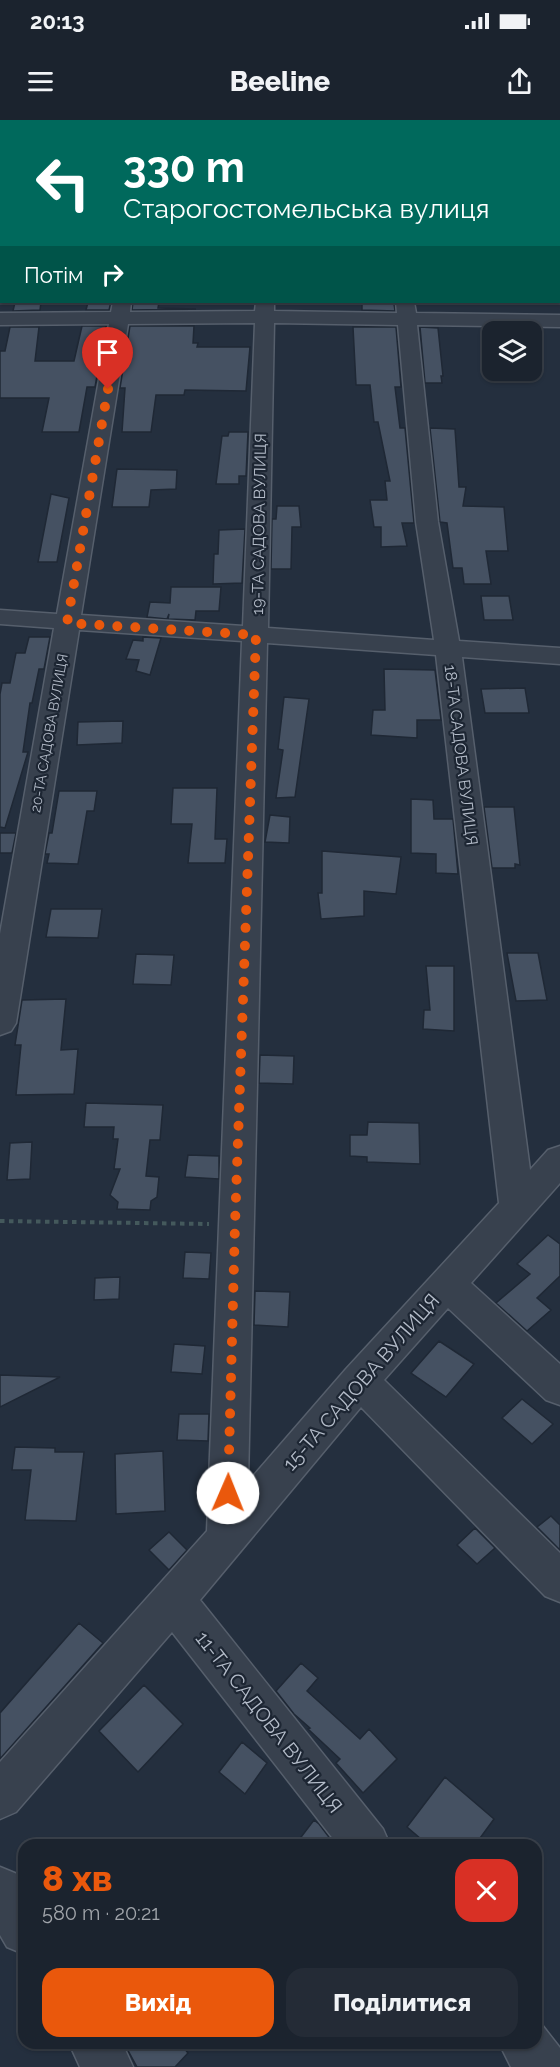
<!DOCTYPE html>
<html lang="uk">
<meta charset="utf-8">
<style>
:root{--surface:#1b232e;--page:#242b36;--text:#f1f3f6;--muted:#a0a4aa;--line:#39404a;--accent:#ea580c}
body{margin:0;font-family:Raleway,sans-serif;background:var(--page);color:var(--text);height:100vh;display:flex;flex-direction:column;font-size:22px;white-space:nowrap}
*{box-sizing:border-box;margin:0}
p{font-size:20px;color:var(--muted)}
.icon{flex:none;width:33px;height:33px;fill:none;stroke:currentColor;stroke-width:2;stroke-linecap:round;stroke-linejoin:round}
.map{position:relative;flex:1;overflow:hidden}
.details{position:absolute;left:18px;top:1719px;width:524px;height:210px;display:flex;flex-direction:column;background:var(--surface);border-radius:18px;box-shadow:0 2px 4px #0004,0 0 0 2px var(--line)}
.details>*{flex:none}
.guide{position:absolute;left:0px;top:0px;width:561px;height:183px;box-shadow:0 2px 4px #0004,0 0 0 2px var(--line);background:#00695c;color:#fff;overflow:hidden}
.buttons{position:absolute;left:482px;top:201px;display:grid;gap:12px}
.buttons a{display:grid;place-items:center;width:60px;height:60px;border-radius:12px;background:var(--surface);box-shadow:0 2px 4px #0004,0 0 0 2px var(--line);font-size:30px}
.pin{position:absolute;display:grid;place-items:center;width:51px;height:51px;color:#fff;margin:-62px -26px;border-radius:50% 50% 50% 0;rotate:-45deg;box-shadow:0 0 6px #0007}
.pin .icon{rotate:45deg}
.me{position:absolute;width:66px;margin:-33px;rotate:1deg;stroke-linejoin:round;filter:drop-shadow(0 0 4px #0008)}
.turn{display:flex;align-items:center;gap:21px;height:126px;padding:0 24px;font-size:27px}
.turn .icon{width:78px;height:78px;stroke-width:2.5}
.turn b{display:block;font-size:42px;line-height:51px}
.then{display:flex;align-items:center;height:57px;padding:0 24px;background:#0003;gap:12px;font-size:22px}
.round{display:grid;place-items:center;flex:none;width:63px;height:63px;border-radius:18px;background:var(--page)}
.summary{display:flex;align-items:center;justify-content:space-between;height:102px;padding:0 24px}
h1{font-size:36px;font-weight:800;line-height:45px;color:var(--accent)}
.primary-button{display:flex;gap:12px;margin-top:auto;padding:12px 24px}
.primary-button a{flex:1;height:69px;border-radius:18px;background:var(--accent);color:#fff;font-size:24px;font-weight:800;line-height:69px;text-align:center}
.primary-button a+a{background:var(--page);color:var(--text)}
.status{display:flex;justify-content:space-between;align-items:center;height:42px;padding:0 30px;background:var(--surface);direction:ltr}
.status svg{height:16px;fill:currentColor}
header{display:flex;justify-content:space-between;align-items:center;height:78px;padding:0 24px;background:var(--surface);font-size:27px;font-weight:800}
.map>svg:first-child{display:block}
.building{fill:#455162;stroke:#1f2835;stroke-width:1.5}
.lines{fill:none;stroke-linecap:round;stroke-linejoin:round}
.minor-casing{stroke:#565f6c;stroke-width:3}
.path{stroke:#44595c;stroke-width:4;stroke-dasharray:4.5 4.5;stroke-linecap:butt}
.minor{fill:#38414e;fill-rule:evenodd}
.route{stroke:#ea580c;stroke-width:10;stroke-dasharray:0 18}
.labels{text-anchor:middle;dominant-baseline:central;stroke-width:4.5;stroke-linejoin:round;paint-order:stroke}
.far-street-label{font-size:14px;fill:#b4bcc9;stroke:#1d2633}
.street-label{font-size:16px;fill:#b4bcc9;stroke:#1d2633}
.near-street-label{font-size:20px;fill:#b4bcc9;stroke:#1d2633}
</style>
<div class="status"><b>20:13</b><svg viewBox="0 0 49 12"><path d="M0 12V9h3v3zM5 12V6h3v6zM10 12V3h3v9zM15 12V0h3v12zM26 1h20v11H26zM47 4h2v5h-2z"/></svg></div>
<header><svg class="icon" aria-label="menu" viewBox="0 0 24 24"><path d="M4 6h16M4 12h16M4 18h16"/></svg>Beeline<svg class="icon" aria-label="share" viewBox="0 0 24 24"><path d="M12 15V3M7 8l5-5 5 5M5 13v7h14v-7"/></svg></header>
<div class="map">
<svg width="560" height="1947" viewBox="0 0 560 1947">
<rect width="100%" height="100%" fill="#242f3e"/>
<!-- building -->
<path class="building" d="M15 182H41L40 190 13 191Z
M88 182H111L109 190H86Z
M133 182H159L158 188 196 189 132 190Z
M362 182H389V184H394L395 191 362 190Z
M82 206H106L95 267H87L79 312H42L49 278H0V231H5L10 207H39L35 241H74Z
M130 206H194L193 223H198L197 227H250L246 271 185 270 184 275H156L151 312H122L125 268H120Z
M353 207H396L401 267H395L400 308H405L414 403H402L407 426 381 427V407H374L370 380H387L385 361H390L378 302H374L370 265H356Z
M420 207 438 208 443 256H441L442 263H425Z
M430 308 455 309 459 367H466L463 386 504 387 508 431H486L491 464H464L462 448H453L447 403 440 402Z
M229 312H248L246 356H239V364H216L222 316H228Z
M117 349 177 350 176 369 151 370 149 387H112Z
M51 374 69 378 57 442H38Z
M277 386H299L301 407H292L291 449H271L272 399H276Z
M245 409 242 463 213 464 214 434H218L219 410Z
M171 467H221L219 491H196L195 500 168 499 169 494 167 499 147 497 150 482 170 483Z
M481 476H509L513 500H484Z
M29 517H50L44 549H39L32 583H30L23 632H28L5 708 0 707V574L2 563H10L16 533H25Z
M143 517 161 518 150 555 136 551 139 540 126 539 133 520 143 521Z
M384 549 435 550 441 600H417V618L371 615 373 590H385Z
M525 568 529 593H485L481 569Z
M284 577 309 579 295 677 276 678 283 630 278 629Z
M123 601 122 623 77 625 78 602Z
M173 668H217L215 719H227L225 743H188L192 704H171Z
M59 671H97L94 691H87L78 744 47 743 49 734H45L49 713H52Z
M411 679 433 680 434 699H453L458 754 436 753V734L411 733Z
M484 687H514L520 745 515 744V748H492Z
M270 695 290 697 289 723 265 722Z
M0 713H16L12 733H0Z
M322 731 401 737 396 774 364 771V796L321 799 318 773H322Z
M51 789H102L98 818 46 817Z
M507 833H538L547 880 516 881Z
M136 834 174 835 171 865 133 864Z
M426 846H454V911L423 909 424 890H430Z
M66 879 61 930 78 929 74 974 16 975 21 925H15L22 880Z
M260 935 294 936 293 964 259 963Z
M86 983 163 985 160 1020H150L146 1056 159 1057 157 1077 151 1081 150 1090 117 1089 118 1082 110 1075 120 1049H114L118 1019H113L114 1007H84Z
M368 1002 419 1003 420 1044 367 1042V1037L350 1036V1015H367Z
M32 1022 30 1059 7 1060 10 1023Z
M188 1035 219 1036V1059L185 1057Z
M548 1115 560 1124V1156L537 1178 551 1190 527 1211 496 1183 530 1154 517 1144Z
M185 1132 211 1133 209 1159 183 1158Z
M120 1157 119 1179 94 1180 95 1158Z
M255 1171 290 1172 288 1207 254 1205Z
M439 1221 474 1244 446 1277 411 1253Z
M174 1224 205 1226 202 1254 171 1252Z
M0 1255 60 1257 0 1287Z
M522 1279 553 1304 532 1324 502 1298Z
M179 1294H209L208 1321 177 1320Z
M15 1327 55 1328V1332H84L76 1401 25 1400 31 1350H12Z
M163 1331 165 1391 116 1394 115 1334Z
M551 1396 560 1405V1430L537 1407Z
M475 1408 495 1428 477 1444 457 1425Z
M169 1412 187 1430 169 1450 149 1430Z
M79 1503 103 1523 0 1639V1593Z
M301 1543 318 1558 307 1571 360 1619 369 1609 397 1639 363 1673 336 1643 340 1639 308 1609 310 1608 294 1594 276 1571Z
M144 1565 183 1604 138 1652 99 1611Z
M242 1622 267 1643 245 1674 219 1652Z
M445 1657 494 1699 475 1725H428L407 1707Z
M314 1700 319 1704 335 1725H295Z
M124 1923H180L188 1933 175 1947H137Z"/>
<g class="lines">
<!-- minor casing -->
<g class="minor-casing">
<path id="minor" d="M13 0H29L30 2H14Z
M165 0H181L182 2H166Z
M303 0H320L321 2H304Z
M441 0H458L459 2H442Z
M0 98H2L0 113Z
M113 182H131L130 192 255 191 256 182H274V191L397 193 396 182H414L416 193 560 195V207L417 205 438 402 459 521 560 528V544L462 537 530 1050 548 1030 560 1026V1063L471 1163 560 1244V1285L546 1280 448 1188 384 1260 560 1433V1482L545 1476 361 1287 200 1480 383 1709 390 1725H338L172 1512 16 1692 0 1699V1642L207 1411 242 521 79 510 16 903 11 911 0 915V814L54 508 0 504V490L57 494 109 204 0 205V193L111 192ZM255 203 243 506 81 495 128 204ZM274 203 398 205 416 402 434 520 268 508ZM267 523 436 535 499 1083 346 1249 248 1362Z
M0 1747 17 1754 24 1766V1834L7 1827 0 1815Z
M536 1903 542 1905 560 1928V1947H511L499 1923H536Z
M69 1923H122L133 1947H80Z"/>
</g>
<!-- path -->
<path class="path" d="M0 1101 209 1104"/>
<!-- minor -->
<use href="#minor" class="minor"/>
</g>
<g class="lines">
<!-- route -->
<path class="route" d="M108 269 67 503 256 515 235 1104 228 1373"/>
</g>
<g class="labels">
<!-- far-street labels -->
<g class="far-street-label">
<text transform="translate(49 613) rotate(-80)">20-ТА САДОВА ВУЛИЦЯ</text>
</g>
<!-- street labels -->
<g class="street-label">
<text transform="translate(259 404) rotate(-89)">19-ТА САДОВА ВУЛИЦЯ</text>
<text transform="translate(461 635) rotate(83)">18-ТА САДОВА ВУЛИЦЯ</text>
</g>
<!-- near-street labels -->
<g class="near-street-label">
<text transform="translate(361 1262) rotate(-49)">15-ТА САДОВА ВУЛИЦЯ</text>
<text transform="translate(269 1602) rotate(52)">11-ТА САДОВА ВУЛИЦЯ</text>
</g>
</g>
</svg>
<div class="buttons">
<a><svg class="icon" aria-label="layers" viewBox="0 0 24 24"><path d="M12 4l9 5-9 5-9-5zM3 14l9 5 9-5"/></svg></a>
</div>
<div class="pin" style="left:108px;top:269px;background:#d93025"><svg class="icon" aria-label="arrive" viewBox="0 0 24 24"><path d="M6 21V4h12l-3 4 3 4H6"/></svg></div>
<svg class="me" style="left:228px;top:1373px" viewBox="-20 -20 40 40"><circle r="19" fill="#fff"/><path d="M0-13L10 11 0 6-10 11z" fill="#ea580c"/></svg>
<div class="guide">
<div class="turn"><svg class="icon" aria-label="left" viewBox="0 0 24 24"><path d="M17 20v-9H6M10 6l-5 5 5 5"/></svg><div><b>330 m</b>Старогостомельська вулиця</div></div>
<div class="then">Потім<svg class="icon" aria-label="right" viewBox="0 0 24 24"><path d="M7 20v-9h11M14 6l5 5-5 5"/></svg></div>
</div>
<section class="details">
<div class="summary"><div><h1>8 хв</h1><p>580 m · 20:21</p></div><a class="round" style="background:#d93025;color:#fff"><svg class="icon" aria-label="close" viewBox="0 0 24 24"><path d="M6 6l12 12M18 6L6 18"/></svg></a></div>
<div class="primary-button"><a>Вихід</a><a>Поділитися</a></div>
</section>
</div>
